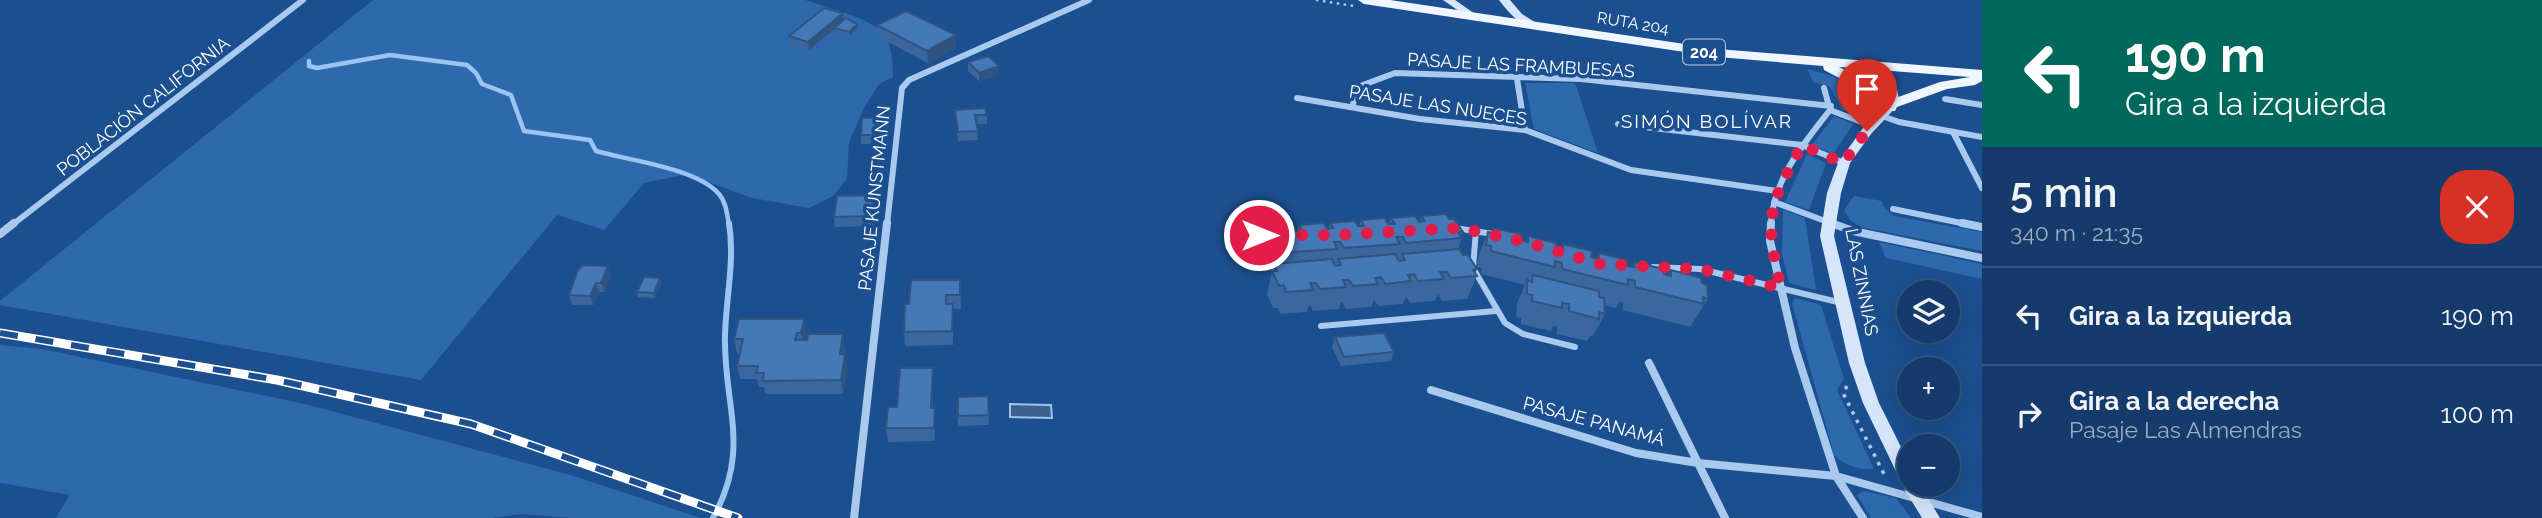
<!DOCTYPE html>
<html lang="es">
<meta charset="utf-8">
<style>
:root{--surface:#143b6b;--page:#1d4271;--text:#f1f3f6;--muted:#9dadc1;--line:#33557e}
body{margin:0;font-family:Raleway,sans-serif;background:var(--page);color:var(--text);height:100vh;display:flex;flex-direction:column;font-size:26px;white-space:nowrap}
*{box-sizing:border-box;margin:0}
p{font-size:23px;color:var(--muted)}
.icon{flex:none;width:38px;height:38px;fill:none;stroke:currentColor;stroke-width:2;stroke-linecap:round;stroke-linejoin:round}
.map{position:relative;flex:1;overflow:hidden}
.sheet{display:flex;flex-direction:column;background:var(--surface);width:560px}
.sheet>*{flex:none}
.top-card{background:#00695c;color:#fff;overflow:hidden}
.tools{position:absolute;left:1897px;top:280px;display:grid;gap:14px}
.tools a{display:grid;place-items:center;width:63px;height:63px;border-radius:50%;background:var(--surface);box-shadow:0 7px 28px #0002,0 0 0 2px var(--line);font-size:35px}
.pin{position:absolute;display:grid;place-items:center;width:60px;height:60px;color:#fff;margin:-72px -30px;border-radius:50% 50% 50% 0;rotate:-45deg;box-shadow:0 0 7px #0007}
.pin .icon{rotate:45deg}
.me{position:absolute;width:77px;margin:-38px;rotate:90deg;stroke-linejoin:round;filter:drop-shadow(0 0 5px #0008)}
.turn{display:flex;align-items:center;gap:24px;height:147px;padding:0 28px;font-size:32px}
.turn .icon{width:91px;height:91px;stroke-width:2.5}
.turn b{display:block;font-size:49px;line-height:60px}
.round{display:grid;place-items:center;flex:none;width:74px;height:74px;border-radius:28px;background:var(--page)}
.overview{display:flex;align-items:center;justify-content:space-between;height:119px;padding:0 28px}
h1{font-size:42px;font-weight:600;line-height:52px}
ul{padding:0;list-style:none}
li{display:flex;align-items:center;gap:21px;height:98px;padding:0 28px;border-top:2px solid var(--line)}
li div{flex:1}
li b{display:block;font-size:26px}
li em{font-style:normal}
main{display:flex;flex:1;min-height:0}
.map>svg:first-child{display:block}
.green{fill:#2e69ad}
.water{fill:#3c6290;stroke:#9cc4f0;stroke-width:2}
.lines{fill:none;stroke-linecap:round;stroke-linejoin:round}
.stream-far1{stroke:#9cc4f0;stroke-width:4.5}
.stream{stroke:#9cc4f0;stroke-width:6}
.path-far1{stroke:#a9c9ee;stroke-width:2.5;stroke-dasharray:2.5 4.5;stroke-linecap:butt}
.path{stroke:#a9c9ee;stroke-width:3.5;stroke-dasharray:3.5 6;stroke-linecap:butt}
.lane{stroke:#a9c9ee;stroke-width:6}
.street-far1{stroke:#a9c9ee;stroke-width:6}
.street{stroke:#a9c9ee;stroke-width:8}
.secondary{fill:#d6e6fa;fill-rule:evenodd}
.primary{fill:#f0f6ff;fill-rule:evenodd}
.rail-casing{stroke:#fff;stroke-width:9}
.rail{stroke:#1b4f8f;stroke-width:6;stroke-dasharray:18;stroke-linecap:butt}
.wall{fill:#3a679d}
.shaded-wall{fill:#305480}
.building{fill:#4478b7;stroke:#305480;stroke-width:2}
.route{stroke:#e11d48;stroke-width:12;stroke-dasharray:0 21.6}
.labels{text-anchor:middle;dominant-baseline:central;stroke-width:7;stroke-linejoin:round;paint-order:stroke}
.far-street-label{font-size:16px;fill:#fff;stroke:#1b4f8f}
.shield{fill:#1b4f8f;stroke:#bbcadd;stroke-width:2}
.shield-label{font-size:16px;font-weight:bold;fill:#fff}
.street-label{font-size:18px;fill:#fff;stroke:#1b4f8f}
.neighbourhood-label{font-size:19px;letter-spacing:2px;fill:#fff;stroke:#1b4f8f}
</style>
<main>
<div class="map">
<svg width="1982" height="518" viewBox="0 0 1982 518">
<rect width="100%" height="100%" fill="#1b4f8f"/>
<!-- green -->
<path class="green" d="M373 0H805C825 7 868 17 883 33 893 45 892 62 893 77L879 84 866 104 849 142 847 179 833 196 809 208 752 198 687 174 644 183 604 230 557 215 421 380 0 305V301Z
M1807 69C1827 74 1865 83 1868 109L1862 116 1842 110 1830 87 1813 82Z
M1525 83H1575L1598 153 1534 129Z
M1834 116 1853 124 1833 154 1812 145Z
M1807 154 1826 163 1809 210 1785 202Z
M1854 196 1882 201 1884 208 1894 216 1982 232V251L1860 227 1850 220 1844 210Z
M1783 210 1805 218 1816 290 1789 283 1782 253Z
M1879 242 1982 264V279L1886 258Z
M1795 298 1821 305 1844 379 1837 390 1874 469C1858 470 1846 466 1834 455L1792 303Z
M0 345 42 349 305 404 567 474 701 518H571L520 514 492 518H56L70 495 0 483Z
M1863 491 1896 498 1911 518H1871L1857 495Z"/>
<!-- water -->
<path class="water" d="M1010 404 1051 405 1052 418 1010 417Z"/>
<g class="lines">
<!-- stream-far1 -->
<path class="stream-far1" d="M309 61V66L317 68 390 55 467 65 476 73 482 84 511 95 524 131 590 140 596 151C627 160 697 168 719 194 726 202 727 214 729 225"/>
<!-- stream -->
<path class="stream" d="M713 518C752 448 723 405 725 335 726 298 735 260 729 223"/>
<!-- path-far1 -->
<path class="path-far1" d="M1316 0 1354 6"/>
<!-- path -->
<path class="path" d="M1847 386 1843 393 1886 478"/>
<!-- lane -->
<path class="lane" d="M1455 228 1493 234
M1476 230 1473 268 1505 323 1523 334 1575 347
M1653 267 1700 269 1842 303
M1321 326 1496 311"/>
<!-- street-far1 -->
<path class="street-far1" d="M1517 79 1525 130
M1297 98 1420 119 1525 130 1631 170 1777 191
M1945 99 1982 105
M1353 106 1355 88 1395 73 1581 79 1831 106
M1830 110 1872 126
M1882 116 1899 122 1982 137
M1618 124 1802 145 1844 163
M1953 132 1982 188
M1774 202 1836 225
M1893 209 1971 225
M12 225 303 0
M887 225 902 88 909 80 1089 0
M1771 225C1772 181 1804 143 1830 110L1824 88"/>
<!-- street -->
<path class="street" d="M1771 223 1770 241 1795 348 1836 476 1863 518
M1831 223 1853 231 1982 258
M1962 223 1982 227
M0 234 14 223
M1649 363 1725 518
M1431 390 1636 453 1698 463 1836 476 1982 517
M854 518 887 223"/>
<!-- secondary -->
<path class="secondary" d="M1443 0H1455L1478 16 1473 19 1469 18Z
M1499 0H1510L1522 14 1541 26 1540 28C1522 29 1509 13 1499 0Z
M1873 62 1877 63 1897 90 1900 103 1871 134 1850 163 1841 193 1834 236 1865 363 1879 403 1909 463V485H1920L1940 518H1922L1905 490 1863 403 1849 363 1820 236 1827 193 1838 163 1863 128 1888 102 1885 90 1867 65Z"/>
<!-- primary -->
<path class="primary" d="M1358 0H1390L1718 49 1982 70V81L1975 85 1947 89 1897 107 1895 111H1885L1864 91 1824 70 1823 66 1718 57 1364 4ZM1839 67 1970 77 1940 82 1890 100 1874 85Z"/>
<!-- rail casing -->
<g class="rail-casing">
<path id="rail" d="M0 333 277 380 471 424 738 518"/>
</g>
<!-- rail -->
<use href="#rail" class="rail"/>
</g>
<!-- wall -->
<path class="wall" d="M843 13 844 20 857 24V28L850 36 835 32V29L809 50 790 45 789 36Z
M877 25 956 48 928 63 878 37Z
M968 62 999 75 979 81 968 71Z
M955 110 987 115V124H977L978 140 958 141Z
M884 117V144H861V135Z
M874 195 875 204 874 226 835 227 834 217Z
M1421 216 1449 219 1463 232 1461 236 1462 238 1458 249 1477 269 1475 274 1477 276 1467 299 1442 301 1438 294 1435 301 1410 303 1406 297 1403 304 1378 306 1374 300 1371 307 1346 309 1342 302H1341L1339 309 1313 311 1310 305H1309L1307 312 1281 314 1278 308H1273L1267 294 1272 271 1271 269 1266 270 1261 256 1267 228 1297 231 1299 225 1328 229 1330 223 1359 226 1361 220 1389 224 1391 218 1419 222Z
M1493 228 1521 240 1526 241 1528 236 1556 248 1561 250 1563 244 1597 258 1599 253 1632 267 1634 262 1668 275 1671 270 1702 283 1708 299 1690 327 1623 310V303L1619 302 1616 308 1604 305 1605 314 1593 336H1590L1587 341 1557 334V327L1553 326 1551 331 1521 324V318L1516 317 1517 303 1525 285 1481 274 1482 268 1477 267 1479 254 1488 232 1491 233Z
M608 266 611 275 604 292H599L593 305H572L569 295Z
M660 278 661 283 655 298 638 297 637 292Z
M960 280 961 309H953V345L905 346 904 332 909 304Z
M804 319 806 332 805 340 845 348 844 354 847 368 843 394H765L764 387H759L757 379H740L737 366 740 353H737L734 339Z
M1335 337 1394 352 1391 361 1341 366 1332 347Z
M933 382V408L935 422V441L888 442 886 428 897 407Z
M988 396 989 425 958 426V397Z"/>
<!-- shaded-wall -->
<path class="shaded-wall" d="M843 13 844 21 809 50 808 42Z
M857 24V28L850 36 849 32Z
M956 35V48L928 63 927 51Z
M999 66V75L979 81V73Z
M874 195 875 204 874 226 873 216Z
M608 266 611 275 604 292 601 283Z
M660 278 661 283 655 298 654 293Z
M596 283 599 292 593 305 590 296Z
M804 319 806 332 803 347 801 333Z
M843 334 845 348 842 368 840 354Z
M845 354 847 368 843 394 841 380Z
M933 368V382L932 422 931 408Z
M935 408V441L934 428Z"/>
<!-- building -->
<path class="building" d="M824 8 843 13 808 42 789 36Z
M906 11 956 35 927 51 877 25Z
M846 18 857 24 849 32 834 28Z
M988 56 999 66 979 73 968 62Z
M985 108 987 115H975L978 131 958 132 955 110Z
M884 117 883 135H861L862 118Z
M874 195 873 216 834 217 837 196Z
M1446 214 1449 219H1454L1463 232H1458L1462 238 1406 243 1403 237H1396L1400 244 1344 248 1340 242H1334L1337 249 1279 253 1277 247H1272L1266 234H1270L1267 228 1292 226 1295 231H1302L1299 225 1324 223 1327 229 1333 228 1330 223 1355 221 1358 226H1364L1361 220 1385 218 1388 224H1395L1391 218 1415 216 1419 222 1425 221 1421 216Z
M1493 228 1521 234V240L1528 242V236L1556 243V248L1563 250V244L1592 251 1591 257 1599 259V253L1627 260V266L1635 267 1634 262 1664 269V274L1671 276V270L1701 278 1702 283 1707 285 1708 299 1703 297 1704 304 1635 287V281L1628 279V285L1562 269V263L1555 261V267L1491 251V246L1486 245 1488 232 1493 233Z
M1459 249 1463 255H1468L1477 269 1473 270 1477 276 1451 278 1447 272H1440L1444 279 1418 281 1414 274 1408 275 1411 281 1385 284 1381 277 1375 278 1378 284 1353 286 1349 280H1343L1346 287 1320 289 1316 283H1310L1313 290 1286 292 1284 285 1279 286 1272 271H1277L1273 264 1332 259 1335 266 1341 265 1338 259 1395 254 1399 261 1405 260 1402 254Z
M583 265 608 266 601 283H596L590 296 569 295 578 270Z
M1533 275 1599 291V297L1604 298 1605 314 1599 312V319L1569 311V304L1562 303V308L1532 301V295L1527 294V280L1532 282Z
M644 277 660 278 654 293 637 292Z
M911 280H960V295H946V304H953L952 331 904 332 905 304H909Z
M739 319H804L801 333H797L795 340H807L808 334H843L840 354H845L841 380 762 381 764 373H756L758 366H737L743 339H734Z
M1384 333 1394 352 1344 357 1335 337Z
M900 368H933L931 408H935L934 428H886L888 407H897Z
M988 396 989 415 958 416V397Z"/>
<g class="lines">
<!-- route -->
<path class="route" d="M1259 235H1335L1460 228 1526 242 1600 264 1700 269 1781 288C1764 217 1768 208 1802 145L1843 163 1867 131"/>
</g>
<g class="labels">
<!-- far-street labels -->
<g class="far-street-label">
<text transform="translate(1633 23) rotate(9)">RUTA 204</text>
</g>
<!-- shield labels -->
<rect class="shield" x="1683" y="39.5" width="42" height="25" rx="5"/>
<g class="shield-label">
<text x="1704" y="52">204</text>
</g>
<!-- street labels -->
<g class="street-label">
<text transform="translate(1521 65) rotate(3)">PASAJE LAS FRAMBUESAS</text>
<text transform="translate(1438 105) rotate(9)">PASAJE LAS NUECES</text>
<text transform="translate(143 106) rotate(-38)">POBLACIÓN CALIFORNIA</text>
<text transform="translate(874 198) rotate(-84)">PASAJE KUNSTMANN</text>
<text transform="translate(1862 282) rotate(79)">LAS ZINNIAS</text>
<text transform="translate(1594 421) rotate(15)">PASAJE PANAMÁ</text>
</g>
<!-- neighbourhood labels -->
<g class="neighbourhood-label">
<text x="1707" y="121">SIMÓN BOLÍVAR</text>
</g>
</g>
</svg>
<div class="tools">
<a><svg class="icon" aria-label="layers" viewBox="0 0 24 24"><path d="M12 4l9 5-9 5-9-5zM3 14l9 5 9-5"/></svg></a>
<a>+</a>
<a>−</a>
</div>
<div class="pin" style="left:1867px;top:131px;background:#d93025"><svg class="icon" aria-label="arrive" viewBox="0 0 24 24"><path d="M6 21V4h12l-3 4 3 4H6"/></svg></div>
<svg class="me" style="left:1259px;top:235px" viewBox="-20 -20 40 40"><circle r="17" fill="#e11d48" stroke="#fff" stroke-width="3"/><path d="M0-11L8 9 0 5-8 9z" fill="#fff"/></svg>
</div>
<section class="sheet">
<div class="top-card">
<div class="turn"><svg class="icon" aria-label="left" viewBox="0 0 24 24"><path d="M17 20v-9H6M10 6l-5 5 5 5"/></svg><div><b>190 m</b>Gira a la izquierda</div></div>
</div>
<div class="overview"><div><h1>5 min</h1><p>340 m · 21:35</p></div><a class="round" style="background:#d93025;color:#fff"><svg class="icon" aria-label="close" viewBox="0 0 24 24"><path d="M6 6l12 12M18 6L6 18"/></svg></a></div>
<ul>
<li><svg class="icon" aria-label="left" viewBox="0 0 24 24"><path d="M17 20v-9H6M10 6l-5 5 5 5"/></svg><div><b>Gira a la izquierda</b></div><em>190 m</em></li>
<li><svg class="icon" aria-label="right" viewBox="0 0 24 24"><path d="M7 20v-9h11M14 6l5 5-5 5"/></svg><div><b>Gira a la derecha</b><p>Pasaje Las Almendras</p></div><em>100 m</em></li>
</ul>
</section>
</main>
